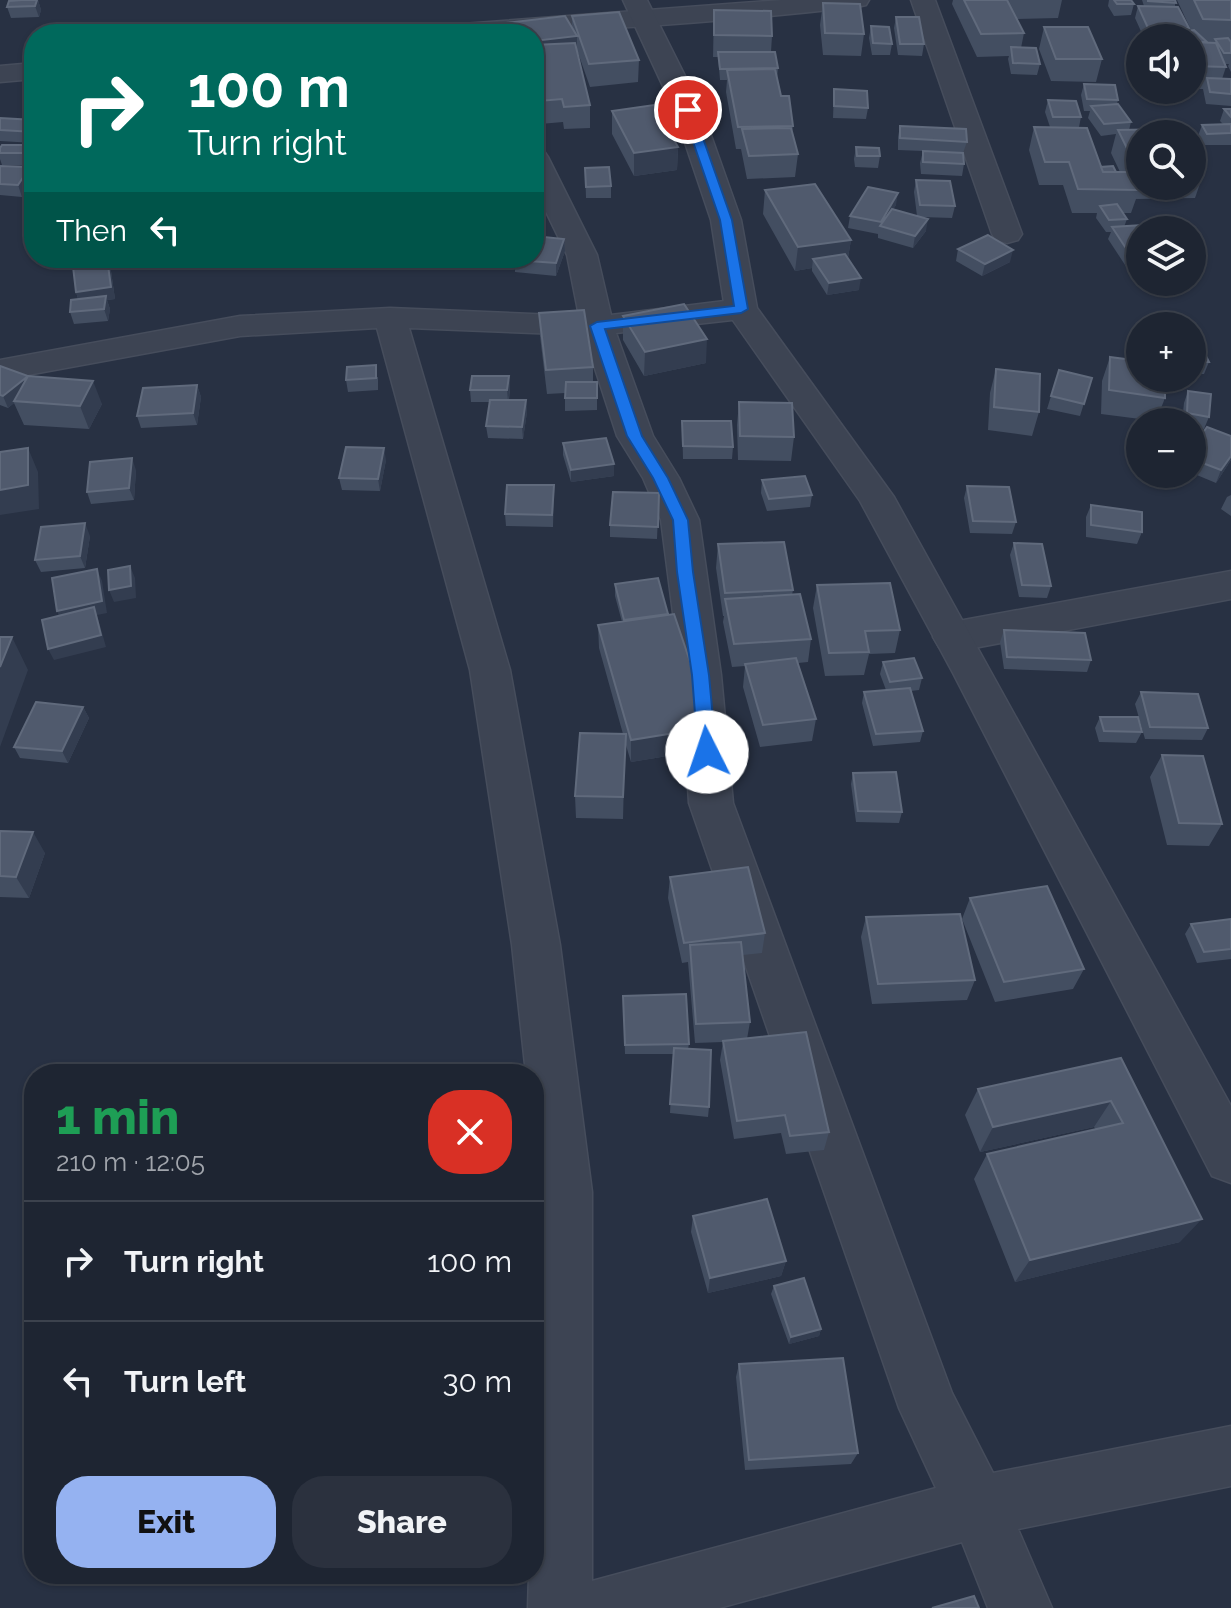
<!DOCTYPE html>
<meta charset="utf-8">
<style>
:root{--surface:#1e2532;--page:#2b313e;--text:#f1f3f6;--muted:#a1a5ac;--line:#3c424d;--accent:#95b2f1}
body{margin:0;font-family:Raleway,sans-serif;background:var(--page);color:var(--text);height:100vh;display:flex;flex-direction:column;font-size:30px;white-space:nowrap}
*{box-sizing:border-box;margin:0}
p{font-size:26px;color:var(--muted)}
.icon{flex:none;width:44px;height:44px;fill:none;stroke:currentColor;stroke-width:2;stroke-linecap:round;stroke-linejoin:round}
.map{position:relative;flex:1;overflow:hidden}
.side{position:absolute;left:24px;top:1064px;width:520px;height:520px;display:flex;flex-direction:column;background:var(--surface);border-radius:32px;box-shadow:0 2px 6px #0004,0 0 0 2px var(--line)}
.side>*{flex:none}
.top-card{position:absolute;left:24px;top:24px;width:520px;height:244px;border-radius:32px;box-shadow:0 2px 6px #0004,0 0 0 2px var(--line);background:#00695c;color:#fff;overflow:hidden}
.tools{position:absolute;left:1126px;top:24px;display:grid;gap:16px}
.tools a{display:grid;place-items:center;width:80px;height:80px;border-radius:50%;background:var(--surface);box-shadow:0 2px 6px #0004,0 0 0 2px var(--line);font-size:40px}
.pin{position:absolute;display:grid;place-items:center;width:68px;height:68px;color:#fff;margin:-34px;border:4px solid #fff;border-radius:50%;box-shadow:0 2px 8px #0007}
.me{position:absolute;width:88px;margin:-44px;rotate:356deg;stroke-linejoin:round;filter:drop-shadow(0 0 6px #0008)}
.turn{display:flex;align-items:center;gap:28px;height:168px;padding:0 32px;font-size:36px}
.turn .icon{width:104px;height:104px;stroke-width:2.5}
.turn b{display:block;font-size:56px;line-height:68px}
.then{display:flex;align-items:center;height:76px;padding:0 32px;background:#0003;gap:16px;font-size:30px}
.round{display:grid;place-items:center;flex:none;width:84px;height:84px;border-radius:32px;background:var(--page)}
.headline{display:flex;align-items:center;justify-content:space-between;height:136px;padding:0 32px}
h1{font-size:48px;font-weight:800;line-height:60px;color:#1e9e55}
.cta{display:flex;gap:16px;margin-top:auto;padding:16px 32px}
.cta a{flex:1;height:92px;border-radius:32px;background:var(--accent);color:#111;font-size:32px;font-weight:800;line-height:92px;text-align:center}
.cta a+a{background:var(--page);color:var(--text)}
ul{padding:0;list-style:none}
li{display:flex;align-items:center;gap:24px;height:120px;padding:0 32px;border-top:2px solid var(--line)}
li div{flex:1}
li b{display:block;font-size:30px}
li em{font-style:normal}
.map>svg:first-child{display:block}
.lines{fill:none;stroke-linecap:round;stroke-linejoin:round}
.minor-casing{stroke:#464d5c;stroke-width:3}
.tertiary-casing{stroke:#464d5c;stroke-width:3}
.minor{fill:#3d4453;fill-rule:evenodd}
.tertiary{fill:#3d4453;fill-rule:evenodd}
.wall{fill:#434e61}
.shaded-wall{fill:#333d50}
.building{fill:#505a6d;stroke:#606a7c;stroke-width:2}
.route{fill:#1a73e8;stroke:#114b97;stroke-width:2}
</style>
<div class="map">
<svg width="1231" height="1608" viewBox="0 0 1231 1608">
<rect width="100%" height="100%" fill="#283143"/>
<g class="lines">
<!-- minor casing -->
<g class="minor-casing">
<path id="minor" d="M782 0H869L866 5 857 7C713 23 568 34 423 34L427 29 436 26Z
M911 0H935L1022 234 1018 240 1007 243 996 240 992 234Z
M34 63V79L0 82V66Z
M534 148 544 151 548 157 597 255 611 315 741 299 752 302 757 309 752 316 741 319 616 333 653 436 679 478 699 520 721 675 733 803 952 1393 993 1473 1231 1426V1486L1018 1529 1052 1608H988L962 1542 719 1608H528L529 1574H534L538 1192 534 1151V1074H526L512 945 470 670 377 328 240 336 0 380V360L240 316 390 308 579 316 567 255 534 187ZM409 328 584 335 617 436 643 478 661 520 681 675 689 803 899 1408 936 1488 592 1581V1192L560 945 510 670Z
M1231 571V599L953 652 939 647 933 637 939 627 953 622Z"/>
</g>
<!-- tertiary casing -->
<g class="tertiary-casing">
<path id="tertiary" d="M623 0H647L702 110 741 220 757 308 894 497 1231 1106V1183L1212 1176 953 673 860 501 725 309 711 220 674 110Z"/>
</g>
<!-- minor -->
<use href="#minor" class="minor"/>
<!-- tertiary -->
<use href="#tertiary" class="tertiary"/>
</g>
<!-- wall -->
<path class="wall" d="M38 0 41 10 39 17 11 18 7 7Z
M953 0H1062L1058 18 1017 19 1024 33 1021 48 1040 64 1037 75 1011 74 1008 59 1009 56 977 57 952 4Z
M1109 0H1131L1134 4 1131 15 1114 16 1108 6Z
M1142 0H1175V7L1189 28 1188 31 1191 30 1177 0H1231V72L1228 66 1229 64H1225L1226 67 1222 79H1231V106L1206 104 1203 89H1192V38H1144L1135 18 1138 6H1144Z
M823 3 864 34 861 56 823 55 820 25Z
M714 10 772 36 771 52 778 68 777 79 781 96 793 126 792 132 798 154 795 177 747 179 741 149H736L726 92 727 80H720L718 57H713Z
M572 16 639 60 638 82 590 87 577 50 590 105V128L564 129 563 122 540 124 534 95V34H497V24L572 28Z
M896 17 924 44 922 56 898 55 894 28Z
M871 26 892 44 890 55H872L869 38Z
M1044 27 1102 59 1096 82 1051 81 1039 49Z
M1084 84 1118 100 1117 104 1131 122 1129 130 1140 134V186H1192V155L1203 175 1195 198 1136 199 1131 213H1123L1127 219 1124 227 1140 230V271H1129L1108 239 1111 232H1106L1096 218 1097 213H1072L1063 185H1039L1029 150 1034 127H1050L1045 112 1048 100 1081 117 1079 127 1101 167 1116 172H1120L1111 153 1116 134 1101 136 1088 118 1090 111H1084L1081 95Z
M834 89 868 108 866 119 833 118Z
M1224 109H1231V145H1203L1198 136 1202 125 1223 124 1220 121Z
M612 111 678 147 677 170 634 176 612 134Z
M0 118 34 120V143L0 141Z
M900 126 967 142 963 153 964 164 962 176 921 174 920 163 923 151 898 150V137Z
M34 145V165H2L0 159V148Z
M856 147 880 156 878 168 855 167 854 159Z
M0 166 34 179 22 197 0 195Z
M585 168 611 186V198H586Z
M916 180 955 206 952 218 921 217 926 231 913 248 878 238V234L848 228 850 216 896 205 893 209 917 216 914 192Z
M765 190 851 240 848 258 859 290 827 295 812 271V268L795 271 763 214Z
M564 239 565 251 556 276 515 272V261L483 260V258H534Z
M958 249 1010 262 982 276 956 261Z
M107 258 110 264 115 299 107 300 110 309 108 321 74 324 70 312 78 299 76 292Z
M276 258H324L322 267H278Z
M539 313 593 367V382H597V410L565 411V393L547 394 540 336Z
M623 316 706 363 644 376 623 340Z
M1192 352 1209 362 1204 374H1192Z
M1110 357 1165 398 1156 421 1101 414 1102 381Z
M0 366 102 404 89 429 24 425 14 403 8 408 0 405Z
M996 369 1039 412 1032 436 988 430 990 393Z
M1059 370 1092 378 1080 416 1047 409Z
M509 376 510 388 509 400H526L527 412 523 439 488 438 486 426 490 402H471L470 390Z
M378 377V390L348 392 346 380Z
M197 385 201 397 197 425 141 428 137 416Z
M1188 391 1209 417 1204 429 1192 427V422H1182L1184 403Z
M739 402 794 437 791 461 738 460 737 425Z
M682 421 733 447 732 459H683Z
M1231 436V460L1216 483 1192 473V448Z
M563 443 614 464V476L571 482 563 455Z
M386 460 380 491 342 490 339 478Z
M136 470 134 500 91 504 87 492Z
M762 480 812 495 810 507 767 511 761 493Z
M554 485 553 527 506 526 505 514Z
M967 486 1016 522 1012 534 970 533 964 498Z
M659 493 657 539 610 537V525Z
M1231 495V516L1221 509 1227 497Z
M1091 505 1142 532 1137 544 1086 537V517Z
M90 536 85 568 41 572 35 560Z
M1014 543 1051 586 1047 598 1019 597 1010 555Z
M718 544 793 590 792 595 811 639 808 662 798 663 816 719 812 741 760 747 743 687 745 666 732 667 723 622 724 616H723L716 568Z
M615 584 710 749 631 762 625 742 623 819 576 818 575 796 623 734 599 648 598 625 622 622 615 596Z
M817 585 900 630 895 653 869 654 864 675 825 676 813 608Z
M1004 630 1091 660 1087 672 1004 669 1000 642Z
M883 662 922 678 919 690 911 691 923 731 920 742 873 746 862 703 864 692 886 690 880 674Z
M1141 692 1208 728 1202 740 1145 739 1135 704Z
M83 707 89 718 68 763 20 758 14 747Z
M1100 717 1142 732 1136 743 1099 742 1095 728Z
M1162 755 1222 824 1209 846 1167 845 1150 777Z
M853 773 902 812 899 823 856 822 851 784Z
M0 831 45 853 29 898 0 897Z
M670 877 765 933 762 953 743 955 750 1022 747 1039 829 1132 824 1150 786 1154 781 1133 734 1139 720 1060 723 1042 695 1043 688 962 682 963 668 898Z
M970 898 1084 969 1073 989 995 1002 962 919Z
M866 917 975 980 967 1000 872 1004 861 937Z
M1231 919V959L1197 963 1185 934 1191 924Z
M623 996 689 1044 688 1049 709 1107 708 1117 670 1113 673 1054H625Z
M1121 1058 1180 1242 1015 1282 974 1179 987 1154 1096 1130 1094 1127 980 1152 965 1115 978 1089Z
M693 1216 786 1261 781 1276 708 1293 691 1232Z
M774 1286 821 1329 819 1336 789 1344 771 1294Z
M739 1364 858 1453 851 1464 745 1470 736 1377Z"/>
<!-- shaded-wall -->
<path class="shaded-wall" d="M38 0 41 10 39 17 35 6Z
M577 36V58L534 64V41Z
M34 147V163L31 153Z
M678 147 677 170 634 176V153Z
M30 167 34 179 22 197 18 185Z
M898 193 896 205 883 227 880 226 881 222Z
M928 219 926 231 913 248 915 236Z
M564 239 565 251 556 276V263Z
M851 240 847 263 813 259 812 268 795 271 798 247Z
M1013 250 1010 262 982 276 985 264Z
M107 258 110 264 115 299 107 300 110 309 108 321 104 309 80 305 76 292Z
M861 278 859 290 827 295 829 283Z
M707 339 706 363 644 376 645 352Z
M28 376 14 401V403L8 408 3 396Z
M509 376 510 388 508 402 507 390Z
M93 381 102 404 89 429 80 406Z
M197 385 201 397 197 425 193 413Z
M526 400 527 412 523 439 522 427Z
M28 448 38 472 39 509 0 515V490Z
M384 448 386 460 380 491 378 479Z
M1231 456V460L1216 483 1221 470Z
M132 458 136 470 134 500 129 488Z
M614 464V476L571 482V470Z
M85 523 90 536 85 568 80 556Z
M130 566 135 578 136 598 114 602 109 590Z
M97 569 102 581 107 613 97 615 106 647 54 660 48 649 62 623 57 611Z
M12 637 28 670 0 747V667Z
M83 707 89 718 68 763 62 751Z
M712 727 710 749 631 762V740Z
M33 832 45 853 29 898 16 877Z
M1111 1101 1094 1127 980 1152 993 1127Z
M1202 1219 1180 1242 1015 1282 1030 1260Z
M786 1261 781 1276 708 1293 710 1278Z
M821 1329 819 1336 789 1344 791 1337Z"/>
<!-- building -->
<path class="building" d="M22 0H37L35 6 7 7 9 1Z
M964 0H1007L1024 33 981 34Z
M1114 0H1131L1134 4H1117Z
M1148 0H1175L1176 3 1148 1Z
M1194 0H1231V20L1203 19Z
M823 3 860 4 864 34 825 33Z
M1138 6 1178 7 1189 28H1148Z
M714 10 771 11 772 36 714 35Z
M619 12 639 60 589 64 572 16Z
M565 16 577 36 534 41V34H502L497 24Z
M896 17H919L924 44H900Z
M871 26 889 27 892 44 873 43Z
M1044 27H1088L1102 59H1056Z
M1194 30 1207 42H1192V38H1174L1169 33Z
M1228 38 1231 42V53H1224L1215 39Z
M1192 42 1216 43 1226 67 1192 66Z
M575 43 590 105 564 107 562 99 539 101 534 75V45Z
M1011 47 1036 48 1040 64 1013 63Z
M718 52H775L778 68 720 69Z
M775 69 781 96H789L793 126 738 127 727 70Z
M1207 78 1231 79V94L1210 92Z
M1084 84 1115 85 1118 100 1087 99Z
M834 89 867 91 868 108 834 106Z
M1048 100 1076 101 1081 117H1053Z
M1118 104 1131 122 1104 124 1091 106Z
M654 105 678 147 634 153 612 111Z
M1224 109H1231V117Z
M0 118 34 120V132L0 130Z
M1231 124V133L1207 134 1202 125Z
M900 126 966 129 967 142 900 138Z
M1034 127 1087 128 1103 172H1131L1138 190 1078 189 1069 162H1045Z
M791 128 798 154 749 156 742 129Z
M1178 129 1180 134H1140V175L1118 130Z
M2 145H34V147L31 153H0V148Z
M856 147 879 148 880 156H857Z
M923 151 963 153 964 164 923 162Z
M1192 155 1203 175H1192Z
M0 166 30 167 18 185 0 184Z
M1113 166 1116 172H1103L1101 167Z
M609 167 611 186 586 187 585 168Z
M916 180 950 181 955 206 920 205Z
M815 184 851 240 798 247 765 190Z
M868 187 898 193 881 222 850 216Z
M1117 204 1127 219 1109 220 1100 206Z
M892 209 928 219 915 236 880 226Z
M1143 225 1146 230H1140V259H1133L1112 227Z
M988 235 1013 250 985 264 958 249Z
M534 236 564 239 556 263 515 260V258H534Z
M845 254 861 278 829 283 813 259Z
M72 258H107L111 287 76 292Z
M106 296 104 309 70 312 71 300Z
M684 304 707 339 645 352 623 316Z
M584 310 593 367 546 370 539 313Z
M1192 352H1204L1209 362H1192Z
M1110 357 1140 361V378H1165V398L1109 390Z
M376 365V378L346 380 347 367Z
M0 366 28 376 3 396 0 395Z
M996 369 1040 374 1039 412 994 407Z
M1059 370 1092 378 1084 404 1051 396Z
M28 376 93 381 80 406 14 401Z
M472 376H509L507 390H470Z
M566 382H597V398H565Z
M197 385 193 413 137 416 143 388Z
M1188 391 1211 394 1209 417 1187 413Z
M490 400H526L522 427 486 426Z
M739 402 792 403 794 437 740 436Z
M682 421H731L733 447 683 446Z
M1207 427 1231 436V456L1221 470 1192 459V448Z
M606 438 614 464 571 470 563 443Z
M346 447 384 448 378 479 339 478Z
M28 448V485L0 490V452Z
M132 458 129 488 87 492 90 462Z
M805 476 812 495 769 499 762 480Z
M507 485H554L552 515 505 514Z
M967 486 1009 487 1016 522 973 521Z
M613 492 659 493 658 527 610 525Z
M1091 505 1142 512V532L1091 525Z
M85 523 80 556 35 560 41 527Z
M784 542 793 590 725 593 718 544Z
M1014 543 1042 544 1051 586 1022 585Z
M130 566 131 586 109 590 108 570Z
M97 569 102 601 57 611 52 578Z
M658 578 668 614 624 620 615 584Z
M890 583 900 630 865 631 869 652 829 653 817 585Z
M800 594 811 639 734 644 725 599Z
M94 607 101 635 48 649 42 620Z
M674 614 712 727 631 740 598 625Z
M1004 630 1085 633 1091 660 1007 657Z
M0 637H12L0 667Z
M796 658 816 719 763 725 745 664Z
M914 658 922 678 890 682 883 662Z
M910 688 923 731 876 734 864 692Z
M1141 692 1198 694 1208 728 1150 727Z
M36 702 83 707 62 751 14 747Z
M1100 717H1138L1142 732 1104 731Z
M580 733 626 734 623 797 575 796Z
M1162 755 1203 756 1222 824 1179 823Z
M896 772 902 812 858 811 853 773Z
M0 831 33 832 16 877 0 876Z
M748 867 765 933 684 943 670 877Z
M1047 886 1084 969 1004 982 970 898Z
M960 914 975 980 878 984 866 917Z
M1231 919V949L1204 952 1191 924Z
M741 942 750 1022 696 1024 690 945Z
M686 994 689 1044 625 1045 623 996Z
M806 1032 829 1132 790 1136 785 1115 737 1121 723 1041Z
M674 1048 711 1050 709 1107 670 1104Z
M1121 1058 1202 1219 1030 1260 987 1154 1123 1123 1111 1101 993 1127 978 1089Z
M767 1199 786 1261 710 1278 693 1216Z
M804 1278 821 1329 791 1337 774 1286Z
M843 1358 858 1453 749 1460 739 1364Z
M974 1596 979 1608H932Z"/>
<!-- route -->
<path class="route" d="M688 106 693 110 732 220 748 309 741 313 605 329 642 436 668 478 688 520 693 572 709 675 716 752 707 758 698 752 692 675 677 572 673 520 653 478 627 436 590 326 597 322 734 306 720 220 682 110Z"/>
</svg>
<div class="tools">
<a><svg class="icon" aria-label="sound" viewBox="0 0 24 24"><path d="M4 9h4l5-4v14l-5-4H4zM17 9q2 3 0 6"/></svg></a>
<a><svg class="icon" aria-label="search" viewBox="0 0 24 24"><circle cx="10" cy="10" r="6"/><path d="M15 15l6 6"/></svg></a>
<a><svg class="icon" aria-label="layers" viewBox="0 0 24 24"><path d="M12 4l9 5-9 5-9-5zM3 14l9 5 9-5"/></svg></a>
<a>+</a>
<a>−</a>
</div>
<div class="pin" style="left:688px;top:110px;background:#d93025"><svg class="icon" aria-label="arrive" viewBox="0 0 24 24"><path d="M6 21V4h12l-3 4 3 4H6"/></svg></div>
<svg class="me" style="left:707px;top:752px" viewBox="-20 -20 40 40"><circle r="19" fill="#fff"/><path d="M0-13L10 11 0 6-10 11z" fill="#1a73e8"/></svg>
<div class="top-card">
<div class="turn"><svg class="icon" aria-label="right" viewBox="0 0 24 24"><path d="M7 20v-9h11M14 6l5 5-5 5"/></svg><div><b>100 m</b>Turn right</div></div>
<div class="then">Then<svg class="icon" aria-label="left" viewBox="0 0 24 24"><path d="M17 20v-9H6M10 6l-5 5 5 5"/></svg></div>
</div>
<section class="side">
<div class="headline"><div><h1>1 min</h1><p>210 m · 12:05</p></div><a class="round" style="background:#d93025;color:#fff"><svg class="icon" aria-label="close" viewBox="0 0 24 24"><path d="M6 6l12 12M18 6L6 18"/></svg></a></div>
<ul>
<li><svg class="icon" aria-label="right" viewBox="0 0 24 24"><path d="M7 20v-9h11M14 6l5 5-5 5"/></svg><div><b>Turn right</b></div><em>100 m</em></li>
<li><svg class="icon" aria-label="left" viewBox="0 0 24 24"><path d="M17 20v-9H6M10 6l-5 5 5 5"/></svg><div><b>Turn left</b></div><em>30 m</em></li>
</ul>
<div class="cta"><a>Exit</a><a>Share</a></div>
</section>
</div>
